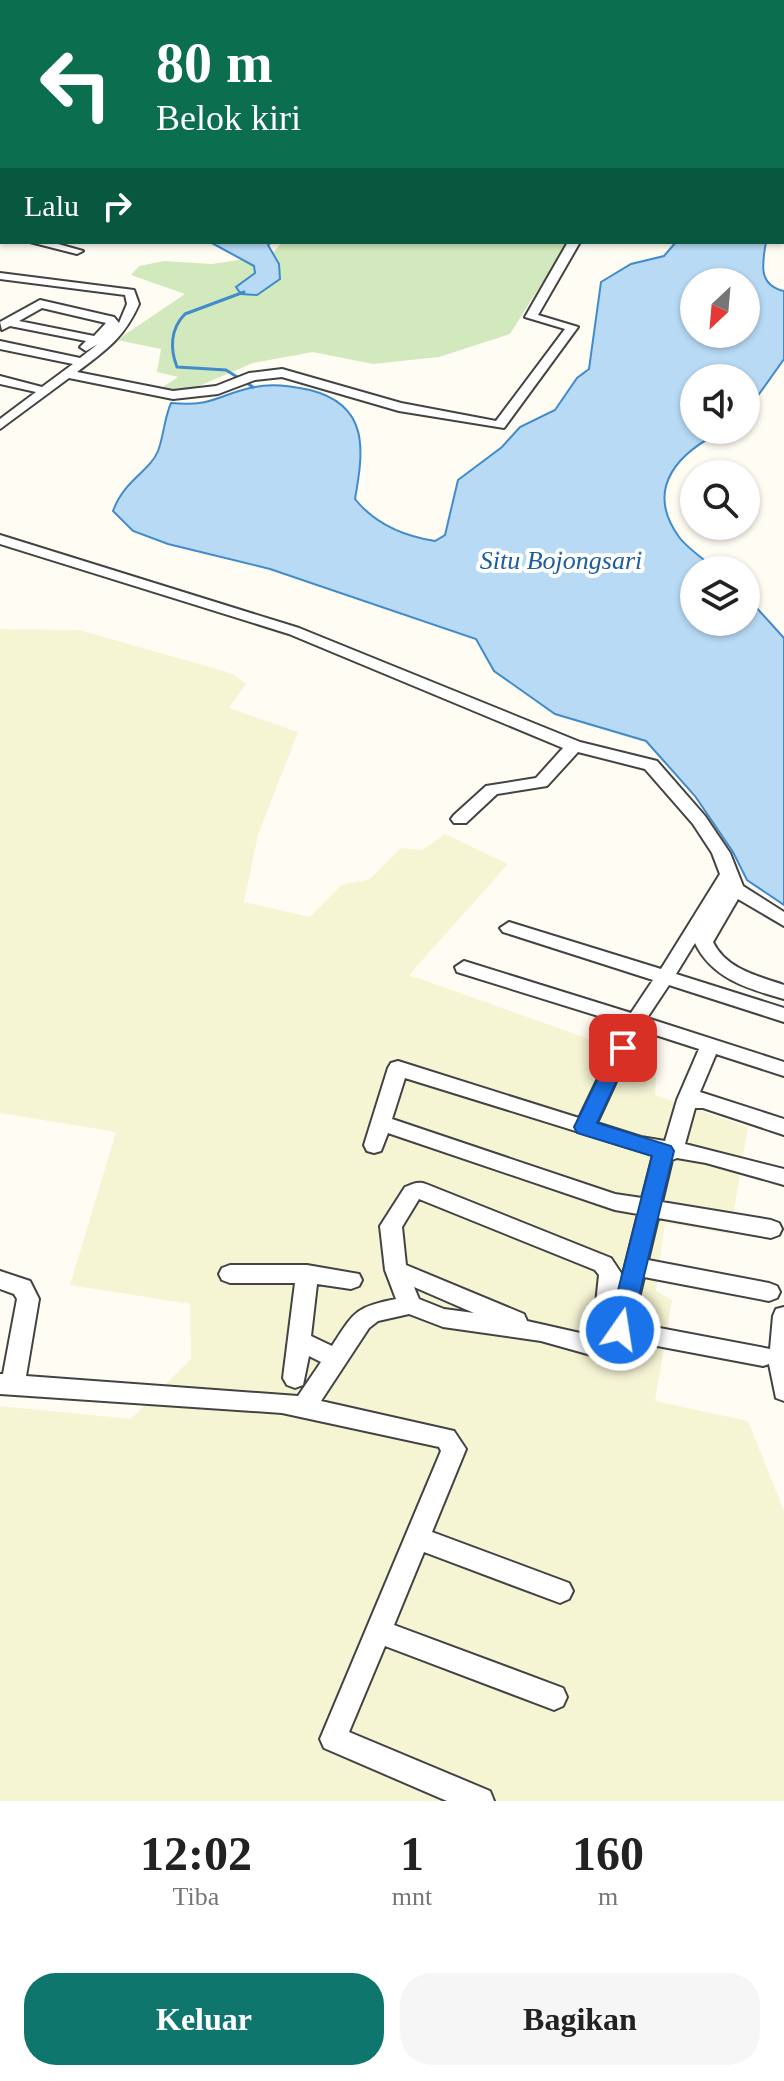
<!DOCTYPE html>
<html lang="id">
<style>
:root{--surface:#fff;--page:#f6f6f6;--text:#222;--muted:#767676;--accent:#0f766e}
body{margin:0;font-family:"Times New Roman",serif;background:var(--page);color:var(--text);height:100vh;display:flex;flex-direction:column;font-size:30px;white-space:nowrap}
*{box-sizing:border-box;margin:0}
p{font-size:26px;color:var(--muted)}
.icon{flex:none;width:44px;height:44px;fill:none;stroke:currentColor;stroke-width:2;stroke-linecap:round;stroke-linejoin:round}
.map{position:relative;height:1801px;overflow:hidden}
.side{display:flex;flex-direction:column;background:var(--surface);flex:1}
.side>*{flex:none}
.hud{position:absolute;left:0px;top:0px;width:784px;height:244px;box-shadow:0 2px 6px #0004;background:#0b6e4f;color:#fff;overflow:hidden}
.needle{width:52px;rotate:206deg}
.buttons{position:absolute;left:680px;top:268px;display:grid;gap:16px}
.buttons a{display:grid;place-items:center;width:80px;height:80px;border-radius:50%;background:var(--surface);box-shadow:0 2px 6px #0004;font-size:40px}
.pin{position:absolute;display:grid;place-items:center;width:68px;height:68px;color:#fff;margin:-34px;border-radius:16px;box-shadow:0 4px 12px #0006}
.me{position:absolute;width:88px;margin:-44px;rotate:13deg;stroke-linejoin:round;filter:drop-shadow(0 0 6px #0008)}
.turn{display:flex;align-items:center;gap:28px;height:168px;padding:0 24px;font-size:36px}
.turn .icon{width:104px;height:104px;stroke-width:2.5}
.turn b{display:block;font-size:56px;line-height:68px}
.then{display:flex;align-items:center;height:76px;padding:0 24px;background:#0003;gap:16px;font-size:30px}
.eta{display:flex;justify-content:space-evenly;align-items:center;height:136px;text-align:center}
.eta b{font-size:48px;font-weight:800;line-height:56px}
.button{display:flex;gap:16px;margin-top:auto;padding:16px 24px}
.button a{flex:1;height:92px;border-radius:32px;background:var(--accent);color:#fff;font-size:32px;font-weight:800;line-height:92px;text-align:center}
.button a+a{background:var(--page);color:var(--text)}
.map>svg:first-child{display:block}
.farmland{fill:#f5f4d3}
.green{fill:#d1e9bc}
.water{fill:#b8daf5;stroke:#418bca;stroke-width:2;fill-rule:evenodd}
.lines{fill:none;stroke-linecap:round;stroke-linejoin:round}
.stream{stroke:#418bca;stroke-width:3}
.street-casing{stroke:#434343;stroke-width:4}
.secondary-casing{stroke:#323232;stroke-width:4}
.street{fill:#fff;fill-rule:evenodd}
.secondary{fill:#fdf9b0;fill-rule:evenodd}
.route{fill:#1a73e8;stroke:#114b97;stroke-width:2}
.labels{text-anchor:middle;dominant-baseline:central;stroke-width:8;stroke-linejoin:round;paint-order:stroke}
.water-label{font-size:26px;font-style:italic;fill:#1b5da0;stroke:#fff}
</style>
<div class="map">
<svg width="784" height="1801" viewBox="0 0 784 1801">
<rect width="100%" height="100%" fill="#fffdf3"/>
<!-- farmland -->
<path class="farmland" d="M0 629 79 630 231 673 246 684 229 708 298 732 258 835 244 902 310 917 341 885 370 879 401 848 422 850 445 834 508 864 409 975 657 1063 655 1095 748 1127 730 1234 665 1223 656 1291 672 1300 655 1401 748 1421 784 1511V1801H0V1406L131 1419 191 1359 190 1304 70 1285 116 1132 0 1113Z"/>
<!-- green -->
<path class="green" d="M282 242H568L510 334 439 357 373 364 313 352 253 363 185 392 163 387 178 377 157 372 161 349 117 340 185 294 131 275 139 266 164 261 212 264 271 255Z"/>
<!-- water -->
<path class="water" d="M210 242H272L268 245 279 264 280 279 257 295 241 294 236 287 255 273 254 266Z
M676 242H766C762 264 758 285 784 291V359L752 404 751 419 746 421V378H694V430H725C680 451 643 487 679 537 688 549 705 560 717 570H694V622H746V596L784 638V905L747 880 733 852 695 796 646 741 555 714 494 671 476 639 270 569 168 544 133 531 113 511C124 480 150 471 158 451 164 435 164 419 171 403 215 407 218 394 255 387 273 383 292 386 310 390 369 405 364 449 355 499 375 524 403 536 435 541L445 535 458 480 502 447 520 427 555 410 577 378 589 369 601 282 631 264 664 256ZM694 282H746V334H694Z"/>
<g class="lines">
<!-- stream -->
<path class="stream" d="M244 292 185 314C170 329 170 349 177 367L226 370 253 387"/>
<!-- street casing -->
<g class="street-casing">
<path id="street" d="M27 0H35V2H27Z
M94 0H114L116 2H96Z
M320 0H338L340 2H322Z
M418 0H430L431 2H419Z
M504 0H513L514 2H505Z
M626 0H645L647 2H628Z
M763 0H783L784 4 765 2Z
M0 3H2V9H0Z
M0 44H2V50H0Z
M0 103H2V109H0Z
M0 203H2V209H0Z
M0 231H2V237H0Z
M30 242H51L83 251 77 254Z
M568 242H580L538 315 578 327 504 428 399 411 282 377 255 380 218 394 173 399 69 378 0 429V419L36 392 0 384V376L42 387 73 364 0 349V341L80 358 98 344 86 351 80 347 86 341 10 326 2 330 0 322 40 300 114 317 119 323 127 304 125 295 0 279V273L134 290 139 304C124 338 106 350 77 372L173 391 216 386 249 373 282 369 401 403 496 421 565 329 525 317ZM42 308 106 323 94 336 19 321Z
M0 535 299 628 580 742 657 761 705 816 730 853 743 886 784 912V926L738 899 713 942C726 969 758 976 784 985V999C749 989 712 979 695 943L676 974 784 1008V1022L669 985 647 1018 784 1062V1076L716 1054 700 1092 784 1119V1135L703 1108H695L685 1144 784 1169V1185L706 1163 677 1158 672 1160 662 1202 771 1220 779 1223 782 1229 779 1235 771 1238 658 1218 648 1260 769 1283 777 1286 780 1292 777 1298 769 1301 644 1277 633 1323 770 1349 773 1316 776 1309 784 1307V1401L776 1398 769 1364 763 1366 615 1338 612 1344 591 1355 541 1341 443 1327 409 1314 378 1321 369 1328 321 1401 454 1431 466 1449 432 1532 569 1583 573 1591 569 1599 560 1603 424 1552 394 1625 563 1688 567 1697 563 1706 554 1710 385 1646 349 1732 490 1791 494 1801H447L324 1748 320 1739 441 1451 439 1447 282 1413 0 1394V1374H3L17 1299 14 1294 0 1289V1271L30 1281 39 1299 26 1376 298 1396 321 1362 309 1356 303 1385 295 1388 287 1385 283 1378 295 1283H230L222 1280 219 1274 222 1268 230 1265H307L359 1274 362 1280 359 1286 351 1289 317 1284 311 1336 332 1346C354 1312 355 1307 396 1299L385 1270 380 1226 405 1187C413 1184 418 1181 426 1184L611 1258 621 1273 620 1286 638 1214 615 1210 388 1133 381 1151 374 1153 367 1151 364 1145 388 1068 391 1063 398 1061 579 1118 624 1024 457 972 455 967 464 961 631 1013 653 980 503 932 500 928 509 922 661 969 720 874 712 853 693 824 645 769 578 752 547 786 497 794 466 823H454L451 819 454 815 486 786 536 778 563 748 289 634 0 544ZM640 1030 699 1049 677 1100 665 1141 641 1137 597 1123ZM405 1078 653 1155 642 1198 615 1194 392 1119ZM419 1199 595 1270 599 1275 593 1332 589 1335 527 1321 524 1314 406 1265 402 1227ZM414 1287 474 1313 444 1309 419 1299Z"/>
</g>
<!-- secondary casing -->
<g class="secondary-casing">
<path id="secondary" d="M2 74V84L0 85V75Z"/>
</g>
<!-- street -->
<use href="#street" class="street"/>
<!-- secondary -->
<use href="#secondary" class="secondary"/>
</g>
<!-- route -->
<path class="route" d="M623 1041 632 1048 597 1123 671 1146 674 1151 631 1330 628 1337H612L608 1330 652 1156 577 1133 574 1127 613 1048Z"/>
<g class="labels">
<!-- water labels -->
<g class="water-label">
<text x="561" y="560">Situ Bojongsari</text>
</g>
</g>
</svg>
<div class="buttons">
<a><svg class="needle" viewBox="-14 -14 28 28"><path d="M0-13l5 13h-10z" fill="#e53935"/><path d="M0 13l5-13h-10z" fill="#767676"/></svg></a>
<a><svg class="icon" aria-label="sound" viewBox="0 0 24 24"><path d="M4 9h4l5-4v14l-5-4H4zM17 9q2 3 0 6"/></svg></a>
<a><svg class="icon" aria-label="search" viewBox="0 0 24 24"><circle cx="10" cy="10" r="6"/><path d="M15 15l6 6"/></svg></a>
<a><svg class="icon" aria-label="layers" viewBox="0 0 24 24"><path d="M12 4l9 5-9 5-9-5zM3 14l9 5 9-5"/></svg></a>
</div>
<div class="pin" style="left:623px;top:1048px;background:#d93025"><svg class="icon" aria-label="arrive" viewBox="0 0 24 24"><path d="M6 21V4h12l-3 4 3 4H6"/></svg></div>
<svg class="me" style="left:620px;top:1330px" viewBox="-20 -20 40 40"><circle r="17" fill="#1a73e8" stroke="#fff" stroke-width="3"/><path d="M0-11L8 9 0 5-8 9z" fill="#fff"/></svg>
<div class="hud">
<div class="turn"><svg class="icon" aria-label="left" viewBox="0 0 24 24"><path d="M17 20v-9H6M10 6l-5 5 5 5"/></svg><div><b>80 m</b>Belok kiri</div></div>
<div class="then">Lalu<svg class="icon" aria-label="right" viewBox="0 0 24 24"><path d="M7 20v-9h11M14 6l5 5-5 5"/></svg></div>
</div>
</div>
<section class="side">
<div class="eta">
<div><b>12:02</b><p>Tiba</p></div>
<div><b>1</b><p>mnt</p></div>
<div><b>160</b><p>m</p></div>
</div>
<div class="button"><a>Keluar</a><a>Bagikan</a></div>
</section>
